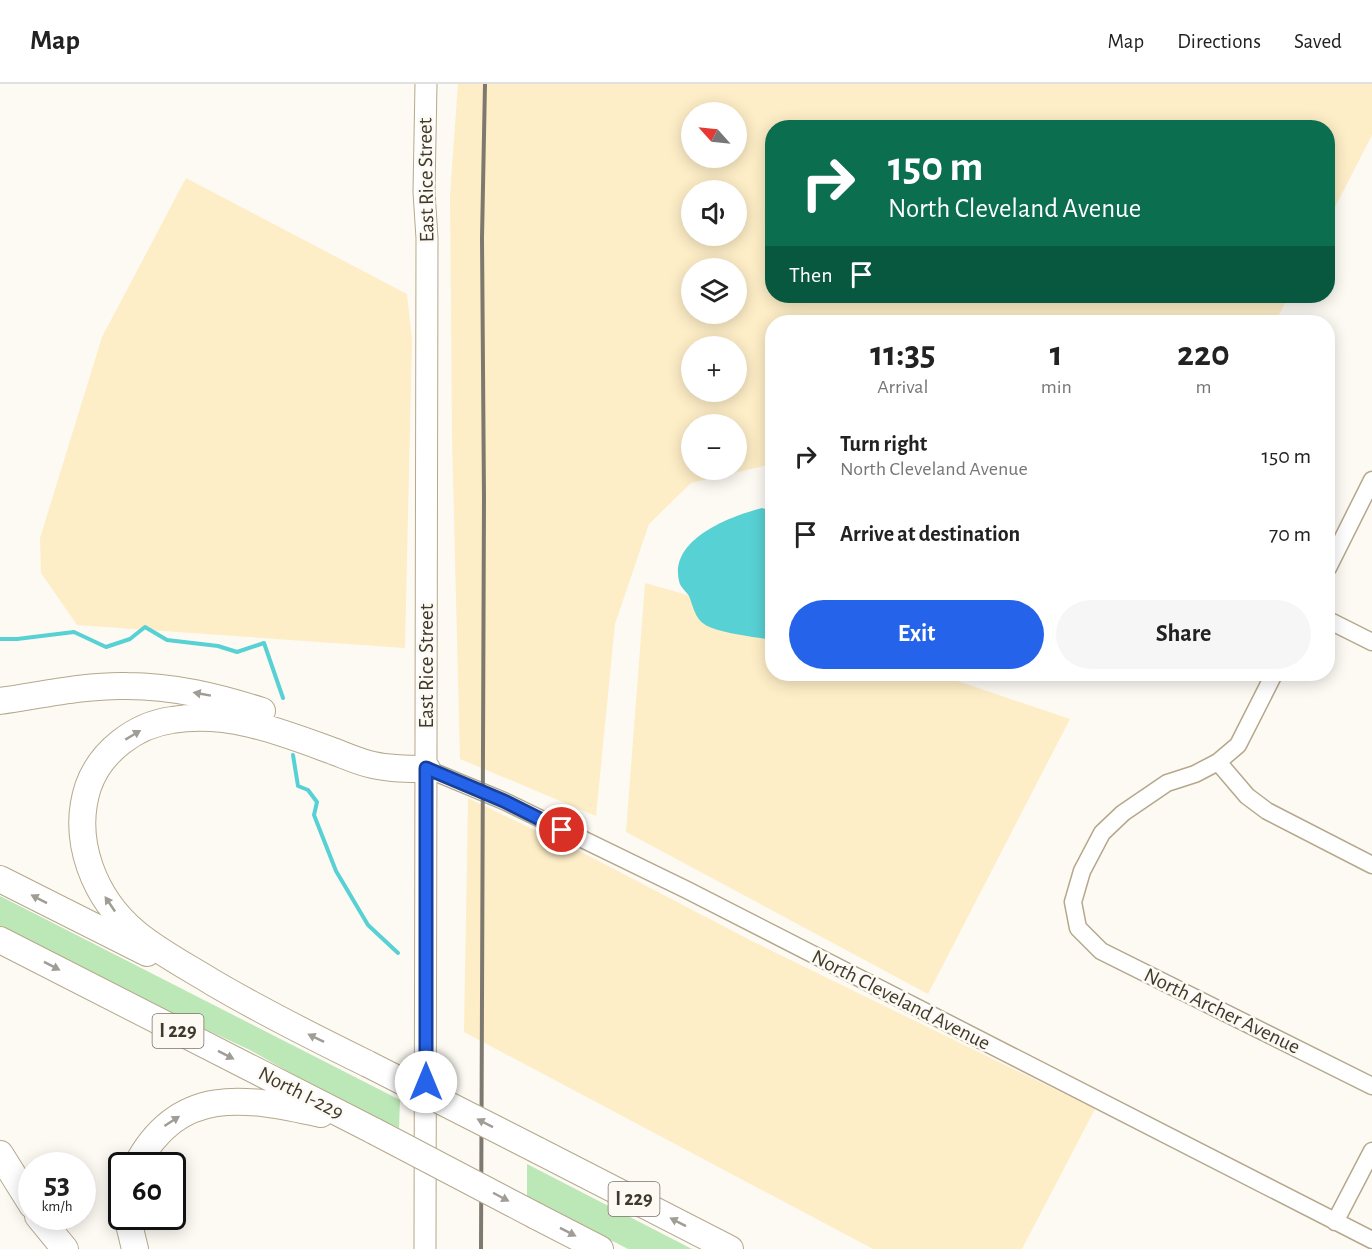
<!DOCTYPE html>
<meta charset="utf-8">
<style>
:root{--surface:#fff;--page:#f6f6f6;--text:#222;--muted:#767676;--line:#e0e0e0;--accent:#2563eb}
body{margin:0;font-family:"Alegreya Sans",sans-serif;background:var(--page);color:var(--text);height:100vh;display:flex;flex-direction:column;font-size:22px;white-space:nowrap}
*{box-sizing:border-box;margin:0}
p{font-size:20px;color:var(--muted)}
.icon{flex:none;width:33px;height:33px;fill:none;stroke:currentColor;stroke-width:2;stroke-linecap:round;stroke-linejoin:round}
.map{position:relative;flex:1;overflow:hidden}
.side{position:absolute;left:765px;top:231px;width:570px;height:366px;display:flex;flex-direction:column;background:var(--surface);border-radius:24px;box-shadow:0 3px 15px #0003}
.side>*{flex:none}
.top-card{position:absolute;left:765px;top:36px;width:570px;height:183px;border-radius:24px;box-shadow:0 3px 15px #0003;background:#0b6e4f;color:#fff;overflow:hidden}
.needle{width:39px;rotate:297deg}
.controls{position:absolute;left:681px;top:18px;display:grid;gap:12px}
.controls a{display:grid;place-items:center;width:66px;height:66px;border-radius:50%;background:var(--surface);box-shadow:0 3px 15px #0003;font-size:30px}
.speed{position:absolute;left:18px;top:1068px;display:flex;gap:12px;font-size:30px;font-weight:700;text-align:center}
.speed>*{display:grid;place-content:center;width:78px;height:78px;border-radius:50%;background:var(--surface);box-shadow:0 3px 15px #0003;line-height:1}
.speed small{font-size:15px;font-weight:400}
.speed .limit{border:3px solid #111;border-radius:9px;background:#fff;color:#111}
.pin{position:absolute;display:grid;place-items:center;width:51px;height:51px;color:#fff;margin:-26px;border:3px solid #fff;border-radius:50%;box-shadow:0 2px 6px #0007}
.me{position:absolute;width:66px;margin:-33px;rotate:0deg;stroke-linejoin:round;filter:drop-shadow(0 0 4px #0008)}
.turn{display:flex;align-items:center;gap:21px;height:126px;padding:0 24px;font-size:27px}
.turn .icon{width:78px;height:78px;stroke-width:2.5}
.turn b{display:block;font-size:42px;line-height:51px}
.then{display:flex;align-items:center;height:57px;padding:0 24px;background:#0003;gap:12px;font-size:22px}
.eta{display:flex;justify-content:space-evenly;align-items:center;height:102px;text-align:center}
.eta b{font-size:36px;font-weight:700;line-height:42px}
.primary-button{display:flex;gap:12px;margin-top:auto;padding:12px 24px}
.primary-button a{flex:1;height:69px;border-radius:36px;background:var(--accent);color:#fff;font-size:24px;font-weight:700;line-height:69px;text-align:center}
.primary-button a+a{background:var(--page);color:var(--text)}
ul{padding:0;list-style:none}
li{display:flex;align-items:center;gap:18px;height:78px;padding:0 24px}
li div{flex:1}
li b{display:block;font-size:22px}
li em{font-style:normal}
header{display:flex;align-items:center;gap:36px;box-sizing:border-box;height:84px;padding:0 30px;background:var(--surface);border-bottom:2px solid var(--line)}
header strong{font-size:28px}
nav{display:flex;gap:33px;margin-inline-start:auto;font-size:21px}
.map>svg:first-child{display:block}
.built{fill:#feeec7;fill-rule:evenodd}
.green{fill:#bce7b7}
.water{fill:#58d1d4}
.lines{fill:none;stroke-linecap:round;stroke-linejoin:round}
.stream{stroke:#58d1d4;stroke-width:4}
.minor-casing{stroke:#b5a88b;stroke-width:19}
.major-casing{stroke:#b5a88b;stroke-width:23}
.highway-casing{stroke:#b5a88b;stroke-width:28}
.minor{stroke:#fff;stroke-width:16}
.major{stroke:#fff;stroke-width:21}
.highway{stroke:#fff;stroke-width:26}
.rail{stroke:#7e796f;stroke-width:4}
.highway-bridge-casing{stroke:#b5a88b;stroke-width:28;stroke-linecap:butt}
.highway-bridge{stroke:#fff;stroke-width:26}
.oneway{fill:#a09c96}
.route-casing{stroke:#184099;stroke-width:15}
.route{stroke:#2563eb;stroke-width:10}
.labels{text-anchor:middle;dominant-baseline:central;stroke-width:5;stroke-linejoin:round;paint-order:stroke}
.shield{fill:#fdfaf4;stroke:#797469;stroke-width:1.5}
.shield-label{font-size:20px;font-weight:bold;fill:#403a2e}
.street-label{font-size:21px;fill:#403a2e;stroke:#fdfaf4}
</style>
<header>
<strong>Map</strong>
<nav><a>Map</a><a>Directions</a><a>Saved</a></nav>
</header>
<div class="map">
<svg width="1372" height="1165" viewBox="0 0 1372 1165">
<rect width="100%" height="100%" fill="#fdfaf4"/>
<!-- built -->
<path class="built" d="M458 0H1372V51L1328 137V44H772V212H1289L1275 238H772V380L691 399 649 440 615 540 596 732 460 675 452 356 450 111ZM692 28H736V74H692ZM692 106H736V152H692ZM692 184H736V230H692ZM692 262H736V308H692ZM692 340H736V386H692Z
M186 94 407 210 412 256 405 564 77 541 41 489 40 454 102 253Z
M645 499 772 535V590H937L1070 635 928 910 626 748Z
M468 714 591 773 750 856 1095 1025 1022 1165H873L464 948Z"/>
<!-- green -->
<path class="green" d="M0 812 400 1016 399 1044 342 1018 250 966 153 921 0 843Z
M527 1080 692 1165H628L527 1113Z"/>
<!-- water -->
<path class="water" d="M762 424 772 427V556C756 553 717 549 704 540 695 534 693 522 689 512 686 507 680 503 679 497 669 455 731 432 762 424Z"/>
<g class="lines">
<!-- stream -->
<path class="stream" d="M0 555H17L74 548 106 563 130 555 145 543 167 556 218 562 237 568 264 559 283 614
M293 671 298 702 308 706 317 718 314 731 336 787 368 841 398 869"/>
<!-- minor casing -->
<g class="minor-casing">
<path id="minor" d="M1328 484 1372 396
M1328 536 1372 558
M1274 590 1238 661 1218 678 1195 690 1167 699 1123 729 1102 749 1082 787 1073 818 1078 844 1101 867 1372 1002
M1218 678 1247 712 1267 727 1372 781
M427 685 504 717 687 806 1372 1156
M1335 1138 1372 1067"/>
</g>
<!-- major casing -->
<g class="major-casing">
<path id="major" d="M425 1165 427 154 424 108 426 0"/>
</g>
<!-- highway casing -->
<g class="highway-casing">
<path id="highway" d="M0 617C42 611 85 601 127 602 174 602 218 613 262 627
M0 795 147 869
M0 856 374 1047
M368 980C315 954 263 928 212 898 186 882 159 868 136 849 94 814 71 756 88 703 100 668 135 641 172 636 228 627 278 647 330 666 344 671 358 678 373 681 391 685 408 685 427 685
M537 1066 730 1165
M0 1070 32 1121
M136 1082C178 1001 245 1013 321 1030
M38 1132 65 1165
M127 1132 135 1165
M536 1132 600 1165"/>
</g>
<!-- minor -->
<use href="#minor" class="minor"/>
<!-- major -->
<use href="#major" class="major"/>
<!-- highway -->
<use href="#highway" class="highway"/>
<!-- rail -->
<path class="rail" d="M481 1165 484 414 482 154 485 0"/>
<!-- highway-bridge casing -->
<g class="highway-bridge-casing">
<path id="highway-bridge" d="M368 980 537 1066
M374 1047 536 1132"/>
</g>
<!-- highway-bridge -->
<use href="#highway-bridge" class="highway-bridge"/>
</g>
<!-- one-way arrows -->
<defs><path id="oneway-solid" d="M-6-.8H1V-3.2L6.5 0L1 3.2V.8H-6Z" transform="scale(1.5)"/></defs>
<g class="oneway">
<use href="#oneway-solid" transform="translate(202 610) rotate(-170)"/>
<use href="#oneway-solid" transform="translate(133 651) rotate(-31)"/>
<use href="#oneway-solid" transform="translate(39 815) rotate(-153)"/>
<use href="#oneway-solid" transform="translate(110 820) rotate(-124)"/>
<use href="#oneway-solid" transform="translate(52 882) rotate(27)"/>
<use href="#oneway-solid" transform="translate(316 954) rotate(-154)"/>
<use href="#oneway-solid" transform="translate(226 971) rotate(27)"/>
<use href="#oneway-solid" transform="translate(172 1037) rotate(-33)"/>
<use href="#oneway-solid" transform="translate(485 1039) rotate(-153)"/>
<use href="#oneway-solid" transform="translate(501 1113) rotate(28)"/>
<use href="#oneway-solid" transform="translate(678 1138) rotate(-153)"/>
<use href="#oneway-solid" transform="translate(568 1148) rotate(27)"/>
</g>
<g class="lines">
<!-- route casing -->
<g class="route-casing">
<path id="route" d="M426 998V684L504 717 562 746"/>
</g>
<!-- route -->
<use href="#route" class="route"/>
</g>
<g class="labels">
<!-- shield labels -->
<g class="shield">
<rect x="152.5" y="930" width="51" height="34" rx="4.5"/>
<rect x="608.5" y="1098" width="51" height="34" rx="4.5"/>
</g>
<g class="shield-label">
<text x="178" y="947">I 229</text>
<text x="634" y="1115">I 229</text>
</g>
<!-- street labels -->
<g class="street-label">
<text transform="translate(426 96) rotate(-91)">East Rice Street</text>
<text transform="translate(426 582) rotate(-90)">East Rice Street</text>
<text transform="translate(901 916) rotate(27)">North Cleveland Avenue</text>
<text transform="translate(1222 927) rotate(26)">North Archer Avenue</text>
<text transform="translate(301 1009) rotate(27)">North I-229</text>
</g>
</g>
</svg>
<div class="controls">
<a><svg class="needle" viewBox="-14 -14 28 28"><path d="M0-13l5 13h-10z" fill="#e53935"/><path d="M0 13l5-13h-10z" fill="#767676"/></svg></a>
<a><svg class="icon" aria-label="sound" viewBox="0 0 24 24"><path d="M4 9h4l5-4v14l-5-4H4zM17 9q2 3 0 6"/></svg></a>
<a><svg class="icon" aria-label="layers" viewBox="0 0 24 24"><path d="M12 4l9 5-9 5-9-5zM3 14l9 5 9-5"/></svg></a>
<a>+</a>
<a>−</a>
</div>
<div class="speed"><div>53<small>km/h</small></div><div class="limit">60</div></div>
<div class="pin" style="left:562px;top:746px;background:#d93025"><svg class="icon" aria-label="arrive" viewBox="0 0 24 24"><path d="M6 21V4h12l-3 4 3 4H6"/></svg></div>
<svg class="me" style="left:426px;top:998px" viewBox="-20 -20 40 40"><circle r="19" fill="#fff"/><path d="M0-13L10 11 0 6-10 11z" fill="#2563eb"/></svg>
<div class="top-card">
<div class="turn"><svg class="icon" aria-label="right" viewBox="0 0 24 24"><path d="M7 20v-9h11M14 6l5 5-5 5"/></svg><div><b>150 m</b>North Cleveland Avenue</div></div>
<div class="then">Then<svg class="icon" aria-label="arrive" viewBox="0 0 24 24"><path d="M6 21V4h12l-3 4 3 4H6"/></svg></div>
</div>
<section class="side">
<div class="eta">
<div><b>11:35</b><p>Arrival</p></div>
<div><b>1</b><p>min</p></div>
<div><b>220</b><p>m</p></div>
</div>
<ul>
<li><svg class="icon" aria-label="right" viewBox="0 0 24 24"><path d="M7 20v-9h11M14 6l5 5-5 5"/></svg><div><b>Turn right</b><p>North Cleveland Avenue</p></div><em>150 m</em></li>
<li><svg class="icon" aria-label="arrive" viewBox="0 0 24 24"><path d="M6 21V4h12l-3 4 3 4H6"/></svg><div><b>Arrive at destination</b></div><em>70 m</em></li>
</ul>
<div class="primary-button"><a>Exit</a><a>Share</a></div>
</section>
</div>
